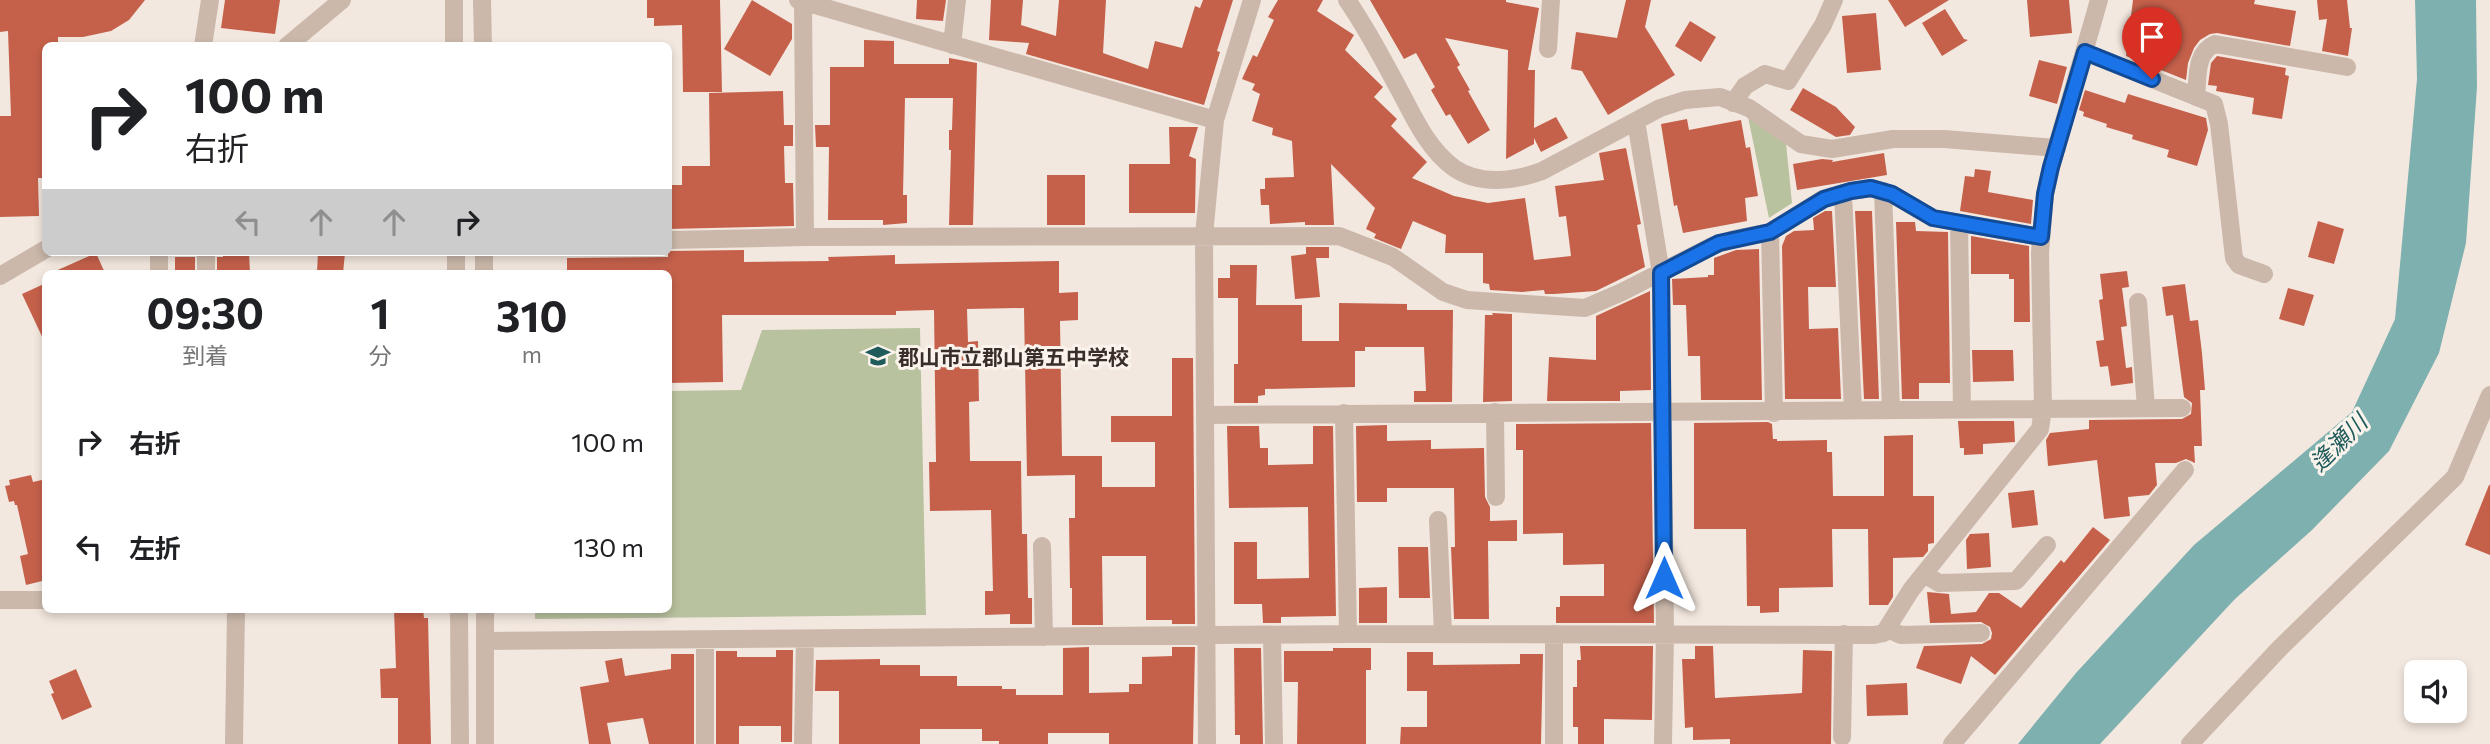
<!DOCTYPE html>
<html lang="ja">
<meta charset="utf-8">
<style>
:root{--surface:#fff;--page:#f2f2f2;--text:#202124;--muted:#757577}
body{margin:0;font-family:Commissioner,"Noto Sans JP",sans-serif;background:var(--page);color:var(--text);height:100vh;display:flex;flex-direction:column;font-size:26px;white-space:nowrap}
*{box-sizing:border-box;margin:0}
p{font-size:23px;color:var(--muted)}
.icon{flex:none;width:38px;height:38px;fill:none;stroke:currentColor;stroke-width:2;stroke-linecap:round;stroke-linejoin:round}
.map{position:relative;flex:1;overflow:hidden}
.panel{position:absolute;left:42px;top:270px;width:630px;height:343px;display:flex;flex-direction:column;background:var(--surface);border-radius:10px;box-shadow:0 4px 10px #0003}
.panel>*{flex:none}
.top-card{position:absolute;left:42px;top:42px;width:630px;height:214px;border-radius:10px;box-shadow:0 4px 10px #0003;background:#fff;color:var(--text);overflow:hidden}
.tools{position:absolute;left:2404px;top:660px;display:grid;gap:14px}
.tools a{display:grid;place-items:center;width:63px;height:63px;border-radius:10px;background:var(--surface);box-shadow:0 4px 10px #0003;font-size:35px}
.pin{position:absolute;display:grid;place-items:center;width:60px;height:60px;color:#fff;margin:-72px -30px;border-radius:50% 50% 50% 0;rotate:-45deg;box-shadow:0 0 7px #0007}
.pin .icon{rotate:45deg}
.me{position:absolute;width:77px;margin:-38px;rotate:0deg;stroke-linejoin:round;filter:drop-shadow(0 0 5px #0008)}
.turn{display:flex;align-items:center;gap:24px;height:147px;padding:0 28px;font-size:32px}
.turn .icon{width:91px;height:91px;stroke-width:2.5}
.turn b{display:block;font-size:49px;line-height:60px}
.lanes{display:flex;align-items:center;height:66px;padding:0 28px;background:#0003;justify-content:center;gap:35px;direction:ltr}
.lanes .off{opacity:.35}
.eta{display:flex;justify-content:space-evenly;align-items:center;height:119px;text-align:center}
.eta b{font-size:42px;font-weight:700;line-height:49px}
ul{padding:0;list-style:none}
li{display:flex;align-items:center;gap:21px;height:105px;padding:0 28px}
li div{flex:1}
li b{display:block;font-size:26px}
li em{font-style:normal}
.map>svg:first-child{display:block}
.green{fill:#b9c29f}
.water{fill:#7eb0af}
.building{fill:#c5614b}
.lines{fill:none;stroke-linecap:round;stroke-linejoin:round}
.minor{stroke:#cbb8ab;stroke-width:18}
.route-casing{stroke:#114b97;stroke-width:18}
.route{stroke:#1a73e8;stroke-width:12}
.labels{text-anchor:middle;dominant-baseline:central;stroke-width:6;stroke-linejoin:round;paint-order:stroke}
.poi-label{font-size:21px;font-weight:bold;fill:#392e2a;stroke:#faf3ec;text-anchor:start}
.water-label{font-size:23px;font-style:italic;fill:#1f5b5b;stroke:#faf3ec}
</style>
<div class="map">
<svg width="2490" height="744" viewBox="0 0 2490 744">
<rect width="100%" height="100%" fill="#f3e8df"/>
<!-- green -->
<path class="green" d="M1748 117 1786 143 1792 203 1769 218Z
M920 328 926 615 535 619V609H668L669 391 741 390 762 330Z"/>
<!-- water -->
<path class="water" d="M2415 0H2476L2477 87 2466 243 2439 353 2389 451 2312 530 2235 599 2100 744H2018L2076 673 2194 545 2352 412 2395 319 2417 79Z"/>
<!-- building -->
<path class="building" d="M0 0H145L129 20 111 31 83 37H58V46H46V178H38L39 216 0 217V116H11L8 31 0 32Z
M225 0H280L275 34 221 28Z
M647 0H720L722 92H683L682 25 654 26V18H647Z
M752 0 792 24V39L770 76 724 49Z
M917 0H946L943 21 916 19Z
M991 0H1023L1021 25 1056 36 1059 0H1106L1103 53 1148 69 1155 41 1182 48 1195 6 1200 8 1203 0H1233L1217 51 1220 52 1204 105 1026 54 1029 43 989 40Z
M1278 0H1323L1317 11 1354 35 1345 50 1383 87 1374 97 1397 119 1391 126 1427 162 1412 178 1454 196 1488 203 1525 198 1534 260 1571 256 1566 216 1559 217 1555 186 1604 180 1599 153 1626 148 1641 224 1637 225 1645 267 1596 291 1554 294H1545L1544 290 1522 292 1490 290 1489 284 1483 283V253H1445L1446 235 1413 221 1401 249 1374 238 1376 234 1366 229 1375 208 1331 164 1334 225H1305V222L1270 224 1269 205H1261L1260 189H1265V178L1294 177 1292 141 1272 135 1273 128 1252 121 1260 94 1252 90 1255 84 1242 79 1253 55 1257 57 1274 20 1268 17Z
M1370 0H1506V2L1539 8 1528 70H1535L1534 128 1556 117 1568 138 1541 152 1534 138V144L1506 159 1508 50 1445 38 1460 65 1457 67 1470 90 1468 91 1490 130 1468 144 1450 114 1446 116 1431 90 1435 87 1416 53 1404 59Z
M1626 0H1651L1645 27 1675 75 1608 115 1582 71 1571 69 1576 32 1617 38Z
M1888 0H1949L1905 27Z
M2027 0H2069L2072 33 2030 37Z
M2133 0H2255L2254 4 2296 11 2290 46 2217 33 2210 34 2200 40 2194 48 2188 63 2186 80 2126 56Z
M2317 0H2347L2350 28H2352L2348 56 2322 51 2327 19 2319 20Z
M1945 9 1964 39 1968 40 1942 56 1922 23Z
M1876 13 1881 70 1847 73 1842 16Z
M1690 21 1716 37 1701 62 1675 46Z
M864 40 894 41V64H949V58L977 63 973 225H949L951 150H949V130H952L953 98H905L903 195H907V223L883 225V220H828L829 147H816L815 125H830V67H864Z
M2217 56 2286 68 2285 75 2289 76 2282 119 2252 114 2254 98 2216 91 2217 86 2208 85 2211 63Z
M2039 60 2067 67 2057 104 2029 96Z
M1803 88 1836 107 1855 127 1850 135 1836 137 1790 110Z
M2085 90 2125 103 2128 94 2206 118 2208 130 2197 166 2167 157 2169 150 2132 139 2133 135 2106 127 2107 124 2083 116 2084 112 2079 110Z
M783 91 784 125H793V146H784L785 183H793L794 226 668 229V185H682V166H710L709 93Z
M1687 119 1689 130 1741 120 1746 148 1750 147 1758 196 1745 198 1747 221 1683 233 1677 205 1674 206 1661 124Z
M1169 127H1198L1189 156 1196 159 1195 213H1129V164H1170Z
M1884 153 1887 175 1797 190 1793 164 1822 159 1833 160 1832 162Z
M1975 169 1991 171 1988 192 2033 200 2031 224 1960 211 1965 176 1974 177Z
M1047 175H1085V225H1047Z
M1825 211H1832L1836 287H1808L1809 329 1838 328 1841 399H1785L1782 246 1786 236 1794 231 1814 230 1813 218Z
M1855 211H1872L1879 399H1864Z
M2318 221 2344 229 2334 264 2308 257Z
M1896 222H1915L1916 231 1948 232 1950 383H1919V399H1902Z
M1971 236 2029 246 2030 322H2014V279H2009V274H1971Z
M1306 247H1329V258H1316L1320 297 1295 299 1291 256 1306 254Z
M1759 249 1762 400H1701L1700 356H1688L1686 305H1673L1672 279 1708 277V275H1714V258L1736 250Z
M744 250V262L829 261 828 257 895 255V264L1059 261V293L1078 292V320L1060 321 1062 456H1102V487H1155V442H1111V416H1172V358H1193L1195 624H1172V620H1146V556H1102L1103 625H1072V588H1070L1069 518H1075V475L1027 476 1024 308 967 309 968 342 978 341 979 401 969 402 970 461H1021L1022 534H1027L1028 598H1032V624H1010V614L985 615V591H993L991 510 930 511 929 462H936L934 310 896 311V315H722L723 382 668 383V273H567V258L668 257V251Z
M223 252H249L250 273H217V257H223Z
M318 252 345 253 343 273H317Z
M96 253 105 273H51Z
M175 257H195V273H175Z
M1230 265H1257L1256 305H1302V341H1339V303L1407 304V310H1453L1452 402H1414V391H1426L1424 347H1365V351H1355V387L1265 389V395L1258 396V403H1234V364H1238V298H1218V278H1230Z
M2127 271 2129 287 2122 288 2127 326 2121 327 2126 368 2132 367 2133 383 2111 386 2108 366 2100 367 2096 341 2104 340 2099 300 2103 299 2100 274Z
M46 283V345L22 294Z
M2185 284 2190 321 2198 320 2202 353 2205 390H2200L2202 446H2194L2195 463 2186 459 2176 463H2155L2157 485 2149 495 2128 497 2130 516 2104 519 2097 460 2048 466 2046 440 2050 433 2089 429V420L2182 419 2191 414 2192 403 2184 397 2173 315 2166 316 2162 287Z
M2288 288 2314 295 2304 326 2279 319Z
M1650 291 1651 390 1620 391V401H1547L1549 357 1596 360V316Z
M1492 313 1512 314V401L1483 402 1485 315H1493Z
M1972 350H2013L2014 381 1973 382Z
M1958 421H2014L2015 442 1983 444V454L1964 455V448H1960Z
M1768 422 1772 424 1773 439H1777V441L1827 440V452H1832L1833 496H1884V436L1913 435V496H1934V543L1928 544V551L1923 557 1893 558V597L1888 605H1869L1868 529H1832L1833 587 1779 588V612L1760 613V606H1747L1746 529H1694V423Z
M1651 423 1654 623H1556V607H1560V596H1604V564L1563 565V533L1523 534V450H1516V424Z
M1387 425V441L1431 440V449L1484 448 1485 497 1490 507V521L1517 520V541H1488L1489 619H1454L1451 547H1455L1454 488H1387V502H1357L1356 426Z
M1227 426H1259L1260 448H1268V465L1313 464V426H1333L1336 616 1281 617V623H1263L1262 604H1234V542H1257V579L1309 578 1308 507 1229 508Z
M31 475 33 482 46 479V580L26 585 20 556 28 554 17 505H15L14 501 9 502 5 486 10 485 9 480Z
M2489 485H2490V555L2465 545Z
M2034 490 2038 525 2012 528 2008 493Z
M2093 527 2110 540 1995 675 1971 656 1961 684 1916 668 1924 646 1982 644 1991 639 1992 633 1990 627 1981 622 1930 623 1927 592 1949 594 1951 614 1976 612 1989 593H1999L2021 608 2061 560 2064 563Z
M1989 533 1991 567 1967 569 1966 540 1970 534Z
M1398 547H1428L1430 598H1399Z
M1387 587V623H1359V588Z
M394 609H423L424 618H428L431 744H398V698H381L380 669 396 668Z
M1580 646H1653L1652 720 1604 719V744H1578V727H1573V687H1577V660H1581Z
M1695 646H1713L1715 698 1802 693 1803 650 1832 651 1831 744H1730V739L1693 740V727L1685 728 1682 659H1695Z
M1089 647V693L1129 692V684H1142V657L1172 656V647H1195L1193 744H1109V733H1048V744H999V741H982V729H920V744H839V691H815L816 660 880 659V665H920V676H957V686H1002V689H1016V695H1063V648Z
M1234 648H1261L1263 744H1240V735H1235Z
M1333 648H1371V670H1366V744H1297L1298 682H1284V651H1333Z
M776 650H793L792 742H781V726H739V744H716V651H737V657H776Z
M1407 652H1433V665L1520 664V654H1543L1541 744H1400L1401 727H1427V691H1407Z
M671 654H694V744H649L643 718 607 723 611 744H589L580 687 609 682 605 661 622 658 625 676 671 669Z
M76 669 92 707 62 720 51 694 54 693 49 681Z
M1907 683 1908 715 1867 716 1866 685Z"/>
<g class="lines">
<!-- minor -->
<path class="minor" d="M454 0V46
M482 0 483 46
M798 0 1215 120
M1347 0C1368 30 1384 62 1401 93 1415 120 1429 150 1454 168 1480 186 1515 181 1542 171L1660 108 1685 100 1720 97 1749 108 1801 144 1832 149 1893 139H1944L2057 148
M803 1 805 237
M952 45 957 0
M203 46 210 0
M287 46 342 0
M1548 49 1551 0
M2085 52 2214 104 2219 124 2234 258 2239 265 2264 274
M2196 97C2198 78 2195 52 2215 44L2347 67
M1733 103 1745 86 1765 74 1788 81 1823 25 1834 0
M1636 121 1661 273 1665 634 1663 744
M1883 191 1891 409
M1843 193 1853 410
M1959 223 1962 409
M1770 232 1774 413
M668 240 805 237 1339 236 1393 257 1443 292 1467 300 1585 308 1622 292 1712 246 1734 239 1770 232 1823 199 1851 191 1871 188 1892 194 1933 218 2041 237
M206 252V273
M456 252V273
M484 252V273
M159 273V252
M0 276 46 249
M2138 302 2146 408
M1495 412 1496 497
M1344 413 1348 634
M1205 415 2182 408
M1438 520 1443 634
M1042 546 1044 637
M1924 574 1939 583 2016 581 2047 545
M0 600H46
M459 609 460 744
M485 609V744
M1888 629 1901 635 1981 633
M1272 635 1274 744
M705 640V744
M485 641 1348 634 1874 635 1884 633 1911 590 2040 429 2043 409 2040 253 2045 194 2051 167 2099 0
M1842 737 1844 634
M234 744 236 609
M803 744 805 639
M1207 744 1204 235 1215 120 1252 0
M1554 744V634
M1952 744 2185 470
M2190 744 2279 649 2455 477 2490 395"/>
</g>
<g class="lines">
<!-- route casing -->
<g class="route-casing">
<path id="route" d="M1664 578 1661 273 1719 243 1770 232 1824 199 1851 191 1871 188 1892 194 1933 218 2041 237 2045 194 2051 167 2085 52 2152 79"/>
</g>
<!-- route -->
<use href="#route" class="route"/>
</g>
<!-- icons -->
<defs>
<g id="school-bare" transform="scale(1.89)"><path d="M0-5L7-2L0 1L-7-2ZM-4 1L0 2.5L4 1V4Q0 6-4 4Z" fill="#1f5b5b" stroke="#faf3ec" stroke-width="2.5" paint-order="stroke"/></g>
</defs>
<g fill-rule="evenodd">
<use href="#school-bare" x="878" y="356"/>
</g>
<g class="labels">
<!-- poi labels -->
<g class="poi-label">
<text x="898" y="356">郡山市立郡山第五中学校</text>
</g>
<!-- water labels -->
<g class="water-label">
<text transform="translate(2338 442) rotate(-45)">逢瀬川</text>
</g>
</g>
</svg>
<div class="tools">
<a><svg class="icon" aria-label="sound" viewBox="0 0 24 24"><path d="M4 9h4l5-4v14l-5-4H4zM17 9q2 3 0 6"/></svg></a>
</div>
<div class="pin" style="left:2152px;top:79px;background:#d93025"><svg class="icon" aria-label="arrive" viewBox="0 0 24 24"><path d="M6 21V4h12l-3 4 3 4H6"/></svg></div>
<svg class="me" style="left:1664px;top:578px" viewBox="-20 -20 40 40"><path d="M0-17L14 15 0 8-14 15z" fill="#1a73e8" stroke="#fff" stroke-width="4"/></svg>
<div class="top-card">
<div class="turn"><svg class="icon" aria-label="right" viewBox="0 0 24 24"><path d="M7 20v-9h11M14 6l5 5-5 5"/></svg><div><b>100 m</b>右折</div></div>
<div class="lanes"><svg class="icon off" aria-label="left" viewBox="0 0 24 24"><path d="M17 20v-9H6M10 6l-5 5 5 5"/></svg><svg class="icon off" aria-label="ahead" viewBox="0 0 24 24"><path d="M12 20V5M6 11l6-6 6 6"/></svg><svg class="icon off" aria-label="ahead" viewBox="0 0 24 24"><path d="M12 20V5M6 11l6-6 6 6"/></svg><svg class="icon" aria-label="right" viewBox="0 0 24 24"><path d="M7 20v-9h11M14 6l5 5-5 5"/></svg></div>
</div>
<section class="panel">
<div class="eta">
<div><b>09:30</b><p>到着</p></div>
<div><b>1</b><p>分</p></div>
<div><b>310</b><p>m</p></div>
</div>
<ul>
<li><svg class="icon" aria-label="right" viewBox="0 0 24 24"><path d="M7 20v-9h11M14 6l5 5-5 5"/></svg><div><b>右折</b></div><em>100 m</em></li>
<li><svg class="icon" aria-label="left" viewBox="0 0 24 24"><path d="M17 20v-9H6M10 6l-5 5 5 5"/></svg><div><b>左折</b></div><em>130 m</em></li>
</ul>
</section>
</div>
